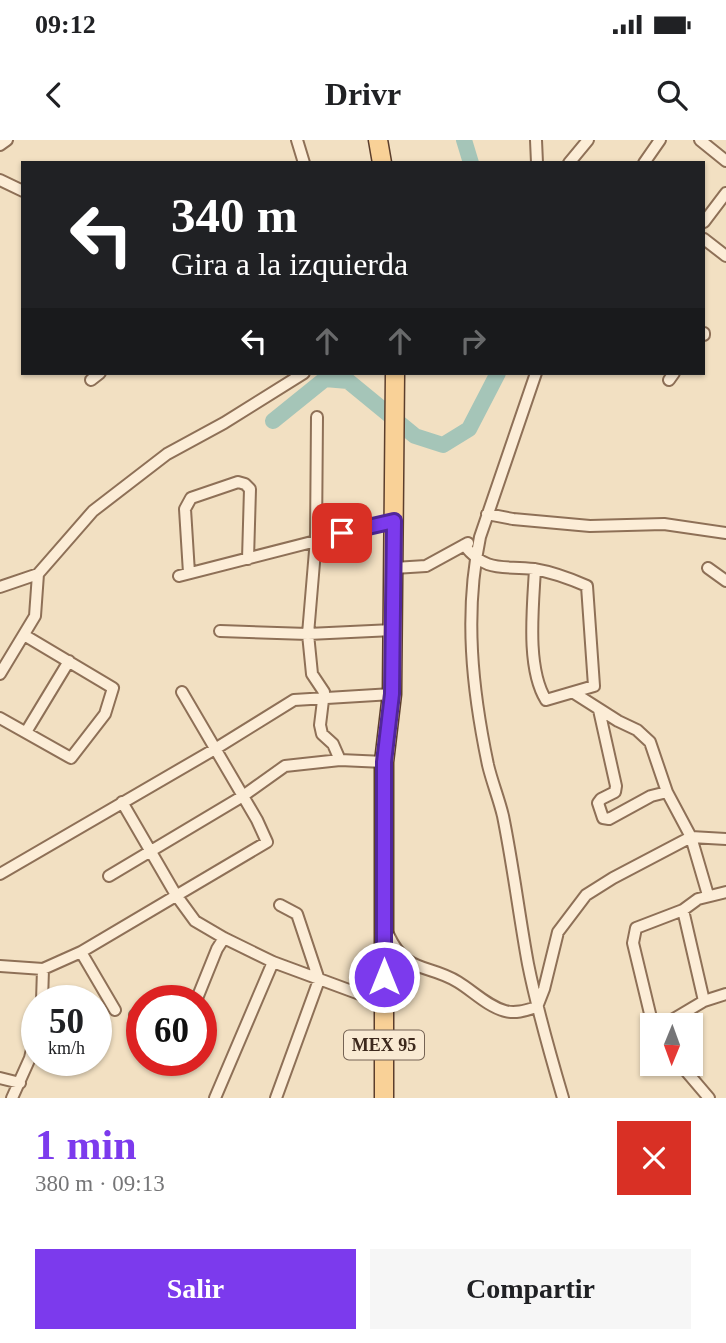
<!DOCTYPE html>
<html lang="es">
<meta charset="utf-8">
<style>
:root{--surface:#fff;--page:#f6f6f6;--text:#202124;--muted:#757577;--accent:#7c3aed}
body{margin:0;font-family:"Times New Roman",serif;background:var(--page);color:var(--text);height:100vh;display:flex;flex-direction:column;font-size:26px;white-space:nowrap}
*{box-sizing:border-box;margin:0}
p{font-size:23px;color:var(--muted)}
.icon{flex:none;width:38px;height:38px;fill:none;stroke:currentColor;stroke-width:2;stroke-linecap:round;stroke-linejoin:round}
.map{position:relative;height:958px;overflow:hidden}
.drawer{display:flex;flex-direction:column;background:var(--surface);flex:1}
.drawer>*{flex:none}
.guide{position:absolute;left:21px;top:21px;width:684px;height:214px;border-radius:0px;box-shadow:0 2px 5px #0004;background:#202124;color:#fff;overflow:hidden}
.needle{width:46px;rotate:181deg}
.buttons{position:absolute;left:640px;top:873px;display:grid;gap:14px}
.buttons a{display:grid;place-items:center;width:63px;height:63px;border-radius:0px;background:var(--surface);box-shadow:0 2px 5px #0004;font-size:35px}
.speed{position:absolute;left:21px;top:845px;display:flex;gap:14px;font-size:35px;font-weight:700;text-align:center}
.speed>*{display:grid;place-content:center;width:91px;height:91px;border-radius:50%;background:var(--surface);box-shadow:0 2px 5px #0004;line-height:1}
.speed small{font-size:18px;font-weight:400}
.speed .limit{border:10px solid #d22;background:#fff;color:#111}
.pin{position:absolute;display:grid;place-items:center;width:60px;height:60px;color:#fff;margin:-30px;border-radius:14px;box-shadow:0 4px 10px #0006}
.me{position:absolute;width:77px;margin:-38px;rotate:0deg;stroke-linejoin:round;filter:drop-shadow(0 0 5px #0008)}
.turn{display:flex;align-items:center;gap:24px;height:147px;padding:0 35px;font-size:32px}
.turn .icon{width:91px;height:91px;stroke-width:2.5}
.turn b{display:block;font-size:49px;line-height:60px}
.lanes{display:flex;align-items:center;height:66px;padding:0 35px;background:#0003;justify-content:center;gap:35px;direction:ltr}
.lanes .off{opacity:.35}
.round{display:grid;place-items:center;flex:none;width:74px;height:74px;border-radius:0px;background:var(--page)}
.headline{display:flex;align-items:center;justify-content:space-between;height:119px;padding:0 35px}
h1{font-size:42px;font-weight:700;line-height:52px;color:var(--accent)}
.button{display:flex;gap:14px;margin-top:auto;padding:14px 35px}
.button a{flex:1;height:80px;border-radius:0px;background:var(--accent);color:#fff;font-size:28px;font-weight:700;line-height:80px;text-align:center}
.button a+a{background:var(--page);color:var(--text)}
.status{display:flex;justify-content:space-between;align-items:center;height:49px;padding:0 35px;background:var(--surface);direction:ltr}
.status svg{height:19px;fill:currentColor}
header{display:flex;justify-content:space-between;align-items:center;height:91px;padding:0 35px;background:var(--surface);font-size:32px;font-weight:700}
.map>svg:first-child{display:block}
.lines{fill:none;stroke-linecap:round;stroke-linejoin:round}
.river{stroke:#a5c5b8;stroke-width:16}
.street-casing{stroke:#8e7057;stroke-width:14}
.primary-casing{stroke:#5c3e2c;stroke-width:21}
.street{stroke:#fcedd7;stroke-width:10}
.primary{stroke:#f9d197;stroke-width:18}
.route-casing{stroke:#51269a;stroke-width:18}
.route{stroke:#7c3aed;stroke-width:12}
.labels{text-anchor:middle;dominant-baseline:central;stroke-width:6;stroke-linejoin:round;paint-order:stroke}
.shield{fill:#f9ead3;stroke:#756354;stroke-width:2}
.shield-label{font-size:18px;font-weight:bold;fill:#3d291d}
</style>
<div class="status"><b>09:12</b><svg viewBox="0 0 49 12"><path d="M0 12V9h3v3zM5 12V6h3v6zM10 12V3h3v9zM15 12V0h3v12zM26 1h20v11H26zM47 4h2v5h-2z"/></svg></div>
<header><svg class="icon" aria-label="back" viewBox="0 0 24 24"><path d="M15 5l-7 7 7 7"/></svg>Drivr<svg class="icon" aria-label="search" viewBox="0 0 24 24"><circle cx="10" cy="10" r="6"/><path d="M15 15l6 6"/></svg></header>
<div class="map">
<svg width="726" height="958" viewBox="0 0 726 958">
<rect width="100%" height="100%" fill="#f2e0c2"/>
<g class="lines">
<!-- river -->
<path class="river" d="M464 0 471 23
M273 281 325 239 348 241 415 296 443 305 469 289 498 233"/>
<!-- street casing -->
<g class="street-casing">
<path id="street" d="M297 0 304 23
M536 0 537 23
M700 0 726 21
M0 5 7 0
M569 23 588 0
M644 23 660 0
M0 40 23 51
M704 82 726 53
M704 99 726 116
M704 193V195
M536 233 480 397C464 473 472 549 488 625 492 642 499 659 503 676 513 725 519 775 528 824 537 869 550 914 563 958
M91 240 100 233
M669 240 674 233
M317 277 316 399 308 494 312 534 324 552 320 585 322 594 333 604 340 620 384 622
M487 374 513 379 590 386 664 384 726 393
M464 405C487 434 503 425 534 429 552 432 571 439 587 446L594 546 546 560C526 528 533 467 535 429
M394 428 426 426 468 403
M708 428 726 441
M189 433 185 369 191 358 238 342 245 344 250 349 248 419
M179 436 394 381
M0 447 38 434
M220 491 308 494 393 490
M0 534 35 476 38 434 93 371 167 314 224 283 304 233
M574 553 618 581 637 590 650 602 667 652 691 697 708 755
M599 570 616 646 615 652 601 659 598 663 603 678 609 679 651 656 667 652
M0 578 71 618 105 574 113 548 24 495
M26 592 69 521
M122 662 176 755 195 781 224 798 273 822 384 863
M0 734 215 609 294 560 392 554
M109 736 243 656 285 626 340 620
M683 770 704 861
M388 794C407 835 427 823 458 842 473 851 487 866 505 871 516 874 527 870 537 867L544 849 558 792 586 755 613 738 691 697 726 699
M81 812 115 870
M0 826 43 829 81 812 267 702 257 680 182 552
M42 861 43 829
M196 861 217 809 224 798
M135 875 142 878
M653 886 633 803 636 788 683 770 698 759 726 752
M662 886 704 861 726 854
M680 924 709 958
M0 938 20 943
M12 958 30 918 37 888
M215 958 273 822
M276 958 319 840 297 774 280 765"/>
</g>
<!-- primary casing -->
<g class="primary-casing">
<path id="primary" d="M378 0 382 23
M384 958V622L392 554 395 233"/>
</g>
<!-- street -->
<use href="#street" class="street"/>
<!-- primary -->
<use href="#primary" class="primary"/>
</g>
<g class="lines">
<!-- route casing -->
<g class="route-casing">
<path id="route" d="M342 393 394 381 392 554 384 622V837"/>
</g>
<!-- route -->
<use href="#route" class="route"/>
</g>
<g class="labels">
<!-- shield labels -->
<rect class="shield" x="344" y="890.5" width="80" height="29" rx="5"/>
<g class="shield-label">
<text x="384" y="905">MEX 95</text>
</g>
</g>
</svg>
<div class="buttons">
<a><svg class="needle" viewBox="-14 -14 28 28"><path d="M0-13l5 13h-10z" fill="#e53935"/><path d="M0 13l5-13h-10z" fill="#757577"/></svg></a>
</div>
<div class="speed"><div>50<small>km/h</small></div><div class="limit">60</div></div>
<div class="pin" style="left:342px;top:393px;background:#d93025"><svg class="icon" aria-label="arrive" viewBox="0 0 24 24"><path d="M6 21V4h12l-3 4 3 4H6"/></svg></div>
<svg class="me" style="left:384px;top:837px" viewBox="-20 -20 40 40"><circle r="17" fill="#7c3aed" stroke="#fff" stroke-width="3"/><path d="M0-11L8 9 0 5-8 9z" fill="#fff"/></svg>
<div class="guide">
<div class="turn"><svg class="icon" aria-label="left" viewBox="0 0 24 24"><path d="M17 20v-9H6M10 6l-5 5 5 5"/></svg><div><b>340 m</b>Gira a la izquierda</div></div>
<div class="lanes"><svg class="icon" aria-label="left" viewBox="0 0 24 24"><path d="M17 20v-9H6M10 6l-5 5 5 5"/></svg><svg class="icon off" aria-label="ahead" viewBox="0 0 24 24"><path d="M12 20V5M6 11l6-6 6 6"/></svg><svg class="icon off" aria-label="ahead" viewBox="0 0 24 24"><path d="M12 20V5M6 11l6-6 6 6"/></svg><svg class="icon off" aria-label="right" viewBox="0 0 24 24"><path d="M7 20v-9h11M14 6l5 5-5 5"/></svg></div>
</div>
</div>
<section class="drawer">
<div class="headline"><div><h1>1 min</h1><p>380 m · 09:13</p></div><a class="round" style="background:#d93025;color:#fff"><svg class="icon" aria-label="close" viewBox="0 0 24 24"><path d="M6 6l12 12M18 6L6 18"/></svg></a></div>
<div class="button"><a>Salir</a><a>Compartir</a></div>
</section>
